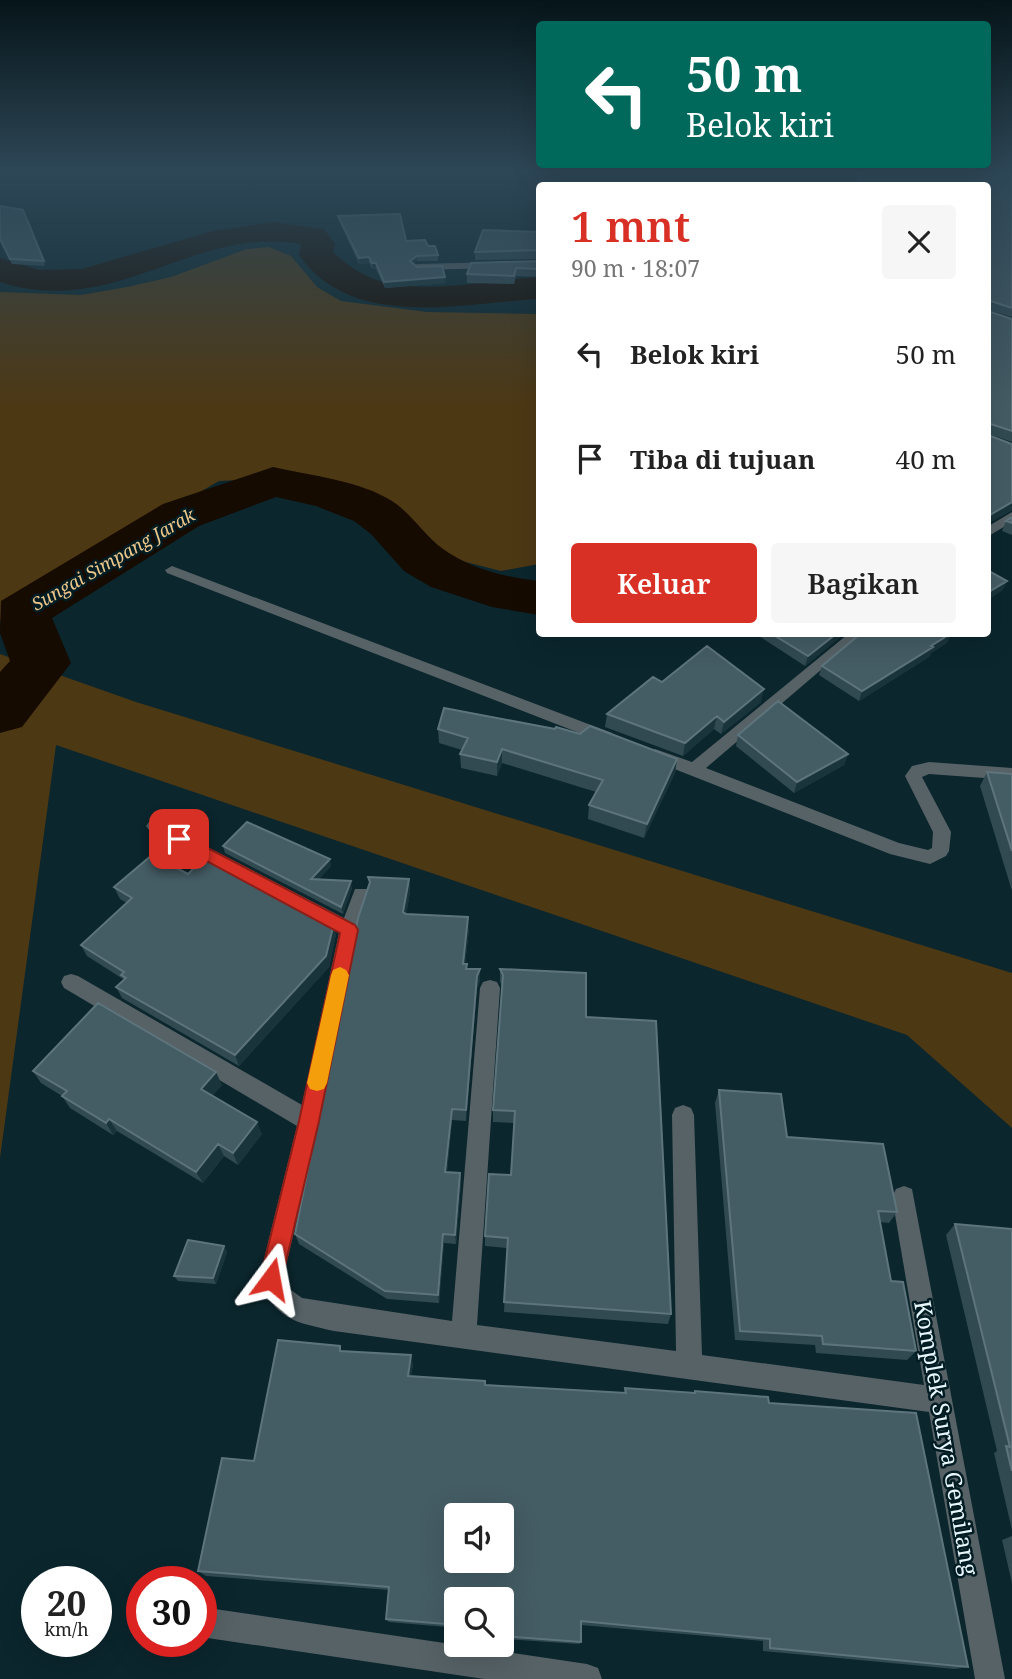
<!DOCTYPE html>
<html lang="id">
<meta charset="utf-8">
<style>
:root{--surface:#fff;--page:#f6f6f6;--text:#222;--muted:#767676;--accent:#d93025}
body{margin:0;font-family:"Noto Serif",serif;background:var(--page);color:var(--text);height:100vh;display:flex;flex-direction:column;font-size:26px;white-space:nowrap}
*{box-sizing:border-box;margin:0}
p{font-size:23px;color:var(--muted)}
.icon{flex:none;width:38px;height:38px;fill:none;stroke:currentColor;stroke-width:2;stroke-linecap:round;stroke-linejoin:round}
.map{position:relative;flex:1;overflow:hidden}
.sheet{position:absolute;left:536px;top:182px;width:455px;height:455px;display:flex;flex-direction:column;background:var(--surface);border-radius:7px;box-shadow:0 7px 28px #0002}
.sheet>*{flex:none}
.guide{position:absolute;left:536px;top:21px;width:455px;height:147px;border-radius:7px;box-shadow:0 7px 28px #0002;background:#00695c;color:#fff;overflow:hidden}
.tools{position:absolute;left:444px;top:1503px;display:grid;gap:14px}
.tools a{display:grid;place-items:center;width:70px;height:70px;border-radius:7px;background:var(--surface);box-shadow:0 7px 28px #0002;font-size:35px}
.speed{position:absolute;left:21px;top:1566px;display:flex;gap:14px;font-size:35px;font-weight:700;text-align:center}
.speed>*{display:grid;place-content:center;width:91px;height:91px;border-radius:50%;background:var(--surface);box-shadow:0 7px 28px #0002;line-height:1}
.speed small{font-size:18px;font-weight:400}
.speed .limit{border:10px solid #d22;background:#fff;color:#111}
.pin{position:absolute;display:grid;place-items:center;width:60px;height:60px;color:#fff;margin:-30px;border-radius:14px;box-shadow:0 4px 10px #0006}
.me{position:absolute;width:77px;margin:-38px;rotate:13deg;stroke-linejoin:round;filter:drop-shadow(0 0 5px #0008)}
.turn{display:flex;align-items:center;gap:24px;height:147px;padding:0 35px;font-size:32px}
.turn .icon{width:91px;height:91px;stroke-width:2.5}
.turn b{display:block;font-size:49px;line-height:60px}
.round{display:grid;place-items:center;flex:none;width:74px;height:74px;border-radius:7px;background:var(--page)}
.overview{display:flex;align-items:center;justify-content:space-between;height:119px;padding:0 35px}
h1{font-size:42px;font-weight:600;line-height:52px;color:var(--accent)}
.action{display:flex;gap:14px;margin-top:auto;padding:14px 35px}
.action a{flex:1;height:80px;border-radius:7px;background:var(--accent);color:#fff;font-size:28px;font-weight:600;line-height:80px;text-align:center}
.action a+a{background:var(--page);color:var(--text)}
ul{padding:0;list-style:none}
li{display:flex;align-items:center;gap:21px;height:105px;padding:0 35px}
li div{flex:1}
li b{display:block;font-size:26px}
li em{font-style:normal}
.map>svg:first-child{display:block}
.green{fill:#4d3814}
.lines{fill:none;stroke-linecap:round;stroke-linejoin:round}
.river{fill:#160b00;fill-rule:evenodd}
.minor{fill:#566266;fill-rule:evenodd}
.wall{fill:#314a52}
.shaded-wall{fill:#19343b}
.building{fill:#445c64;stroke:#5e747c;stroke-width:2;fill-rule:evenodd}
.route{fill:#d93025;stroke:#8d1f18;stroke-width:2}
.slow{fill:#f59e0b}
.labels{text-anchor:middle;dominant-baseline:central;stroke-width:5;stroke-linejoin:round;paint-order:stroke}
.far-water-label{font-size:18px;font-style:italic;fill:#edc689;stroke:#021c23}
.near-street-label{font-size:23px;fill:#e7f6fb;stroke:#021c23}
</style>
<div class="map">
<svg width="1012" height="1679" viewBox="0 0 1012 1679">
<rect width="100%" height="100%" fill="#0b262d"/>
<!-- green -->
<path class="green" d="M269 247 291 256 317 287 341 301 427 312 539 314V564L501 571 446 557 319 476 219 481 3 606 0 624V292L81 295 127 287 171 277 247 249Z
M0 654 136 702 1012 973V1128L907 1035 56 745 0 1158Z"/>
<g class="lines">
<!-- river -->
<path class="river" d="M273 222 324 229 335 244 333 252C346 264 358 273 374 279 415 296 494 280 539 277V299C462 303 352 331 299 255L301 244C193 225 116 319 0 282V258L39 270 82 269 213 231Z
M273 467C309 475 361 481 392 501 412 514 424 535 443 549 469 568 507 578 539 581V615L492 607 431 587 404 571 371 534 354 521 316 506 276 497 199 526 52 618 71 663 22 727 0 733V672L10 661 0 633 1 601 163 504Z"/>
<!-- minor -->
<path class="minor" d="M539 261V267L417 270 413 267 417 264Z
M1012 512V522L987 537V527Z
M172 566 612 733 614 737 612 741H600L167 573 165 570Z
M848 634H863L706 768 899 843 928 850 932 848 933 832 905 776 912 766 929 762 1012 768V780L929 774 922 777 951 832 949 851 946 856 930 864 890 854 649 759 647 755 655 749 692 762Z
M155 820 344 918 355 889H367L370 894 358 930 320 1121 283 1278 291 1290 302 1298 452 1321 480 988 483 982 490 980 497 982 500 988 477 1325 676 1351 672 1115 675 1108 683 1105 691 1108 694 1115 702 1355 924 1385 892 1197 896 1189 904 1186 912 1189 1005 1679H975L929 1412 334 1331C294 1322 276 1320 259 1279L297 1126 64 988 61 982 64 976 71 974 78 976 302 1105 339 933 149 830 146 826 149 822Z
M201 1607 587 1664 598 1668 602 1679H484L201 1637Z"/>
</g>
<!-- wall -->
<path class="wall" d="M852 173H1012V317L988 310V311L1012 319V442L988 434V435L1012 444V510L987 524V186H857Z
M0 206 44 261 45 266 12 264 0 241Z
M338 216 406 241 428 246 438 255V261H417L414 264 446 283 385 288 376 269H372L369 263 359 264 339 221Z
M539 232V259L475 260V252Z
M539 261V277L516 276 514 284 467 283V274Z
M1012 517V535L1002 531 1006 521Z
M756 634H844L805 666Z
M948 642 931 653 929 657 859 701 819 675 822 666Z
M662 682 761 702 721 734 714 729 683 756 605 727 607 714Z
M438 729 580 734 677 759 675 773 644 838 588 819 589 805 596 792 502 763 497 776 461 768 460 754 462 750 439 743Z
M738 735 848 754 844 765 794 793 736 746Z
M987 772 1012 774V891L980 786Z
M223 846 331 866 319 879 352 888 343 914 225 853Z
M188 874 336 934 329 967 239 1066 122 998 116 987 123 980V979L87 956 81 945 127 903 120 899 114 887Z
M368 877 409 879 410 892 406 914 469 929 465 964 467 969H480V981L477 988 466 1121 452 1120 447 1172 460 1173 461 1183 456 1244 444 1243 439 1303 387 1299 299 1244 295 1234 370 885Z
M500 969 586 1017 671 1314 668 1324 504 1312 507 1248 485 1246V1236L511 1175 514 1123 493 1122V1110L502 986 500 982Z
M33 1071 222 1085 212 1096 262 1134 238 1165 224 1156 203 1183 117 1131 113 1135 70 1108 62 1096 41 1083Z
M719 1090 897 1212 889 1223 880 1222 891 1281 916 1351 907 1360 816 1353 815 1345 735 1340 715 1103Z
M955 1224 1012 1229V1530L994 1453 997 1451 946 1235Z
M224 1246 227 1252 216 1284 178 1281 174 1276Z
M343 1351 413 1364 411 1376 486 1385 624 1393 625 1388 694 1393 695 1391 769 1403 968 1667 955 1669 763 1651V1641L581 1625V1642L579 1644 503 1639 502 1600H457V1628L389 1622 386 1619 389 1590 206 1576 198 1571 254 1461Z
M1012 1536V1583L1002 1540Z"/>
<!-- shaded-wall -->
<path class="shaded-wall" d="M417 256V261L410 267V261Z
M369 257V263L359 264V258Z
M372 263H376V269H372Z
M445 277 446 283 385 288 384 282Z
M1012 502V510L987 524 990 515Z
M1007 581 1003 590 987 601V593Z
M836 634H844L805 666 808 656Z
M951 634 948 642 931 653 929 657 859 701 862 691Z
M764 689 761 702 721 734 724 722Z
M717 716 714 729 683 756 685 743Z
M502 749V763L497 776V762Z
M848 754 844 765 794 793 797 782Z
M677 759 675 773 644 838 647 824Z
M330 859 331 866 313 886 311 879Z
M409 879 410 892 405 924 403 912Z
M351 881 352 888 343 914 341 907Z
M468 917 469 929 464 976 463 964Z
M334 923 336 934 329 967 239 1066 235 1055Z
M480 969V981L477 988 466 1121V1110L477 976Z
M216 1072 222 1085 207 1101 201 1089Z
M452 1109V1120L446 1182 445 1172Z
M109 1119 117 1131 113 1135 106 1123Z
M257 1122 262 1134 238 1165 233 1153Z
M218 1144 224 1156 203 1183 196 1172Z
M460 1173 461 1183 456 1244 455 1235Z
M443 1234 444 1243 439 1303 438 1295Z
M224 1246 227 1252 216 1284 213 1278Z
M411 1355 413 1364 410 1384 408 1376Z"/>
<!-- building -->
<path class="building" d="M857 173H1012V308L991 301 987 303 988 311 1012 319V431L991 424 988 426V435L1012 444V502L990 515 987 514V186H862Z
M0 206 23 210 44 261 10 259 0 239Z
M400 214 406 241 425 240 428 246H435L438 255 417 256 410 261 417 267 442 266 445 277 384 282 376 263H372L369 257 359 258 338 216Z
M483 230 539 232V250L475 252Z
M539 261V269L516 268 514 276 467 274 471 263Z
M1012 517V523L1006 521Z
M987 570 1007 581 987 593Z
M772 634H836L808 656Z
M860 634H950L931 646 933 647 862 691 822 666Z
M707 646 764 689 724 722 717 716 685 743 607 714 653 677 662 682Z
M778 701 848 754 797 782 738 735Z
M444 708 555 729 556 727 580 734 590 726 677 759 647 824 589 805 603 780 502 749 497 762 460 754 468 738 438 729Z
M987 772 1012 774V851Z
M247 822 330 859 311 879 351 881 341 907 223 846Z
M152 855 188 874 207 855 334 923 326 956 235 1055 116 987 126 978 121 975 124 972 81 945 132 898 114 887Z
M368 877 409 879 403 912 406 914 468 917 463 964H467L466 969H480L477 976 466 1110 452 1109 445 1172 460 1173 455 1235 443 1234 438 1295 385 1291 295 1234 358 918 370 882Z
M500 969 586 973V1017L656 1021 671 1314 504 1302 508 1238 485 1236 489 1174 511 1175 515 1111 493 1110 503 975Z
M98 1003 216 1072 201 1089 257 1122 233 1153 218 1144 196 1172 109 1119 106 1123 62 1096 67 1091 33 1071Z
M719 1090 781 1094 787 1137 883 1144 897 1212 878 1211 891 1281 903 1282 916 1351 823 1344 822 1336 740 1331Z
M955 1224 1012 1229V1471L1006 1446 1010 1447Z
M188 1240 224 1246 213 1278 174 1276Z
M278 1340 340 1346V1351L411 1355 408 1376 485 1381V1385L626 1393 625 1388 695 1393V1391L768 1397 769 1403 916 1413 968 1667 770 1648V1639L581 1621V1642L503 1636 502 1600H457V1625L386 1619 389 1587 198 1571 222 1458 254 1461ZM457 1516H502V1561H457Z"/>
<!-- sky -->
<linearGradient id="sky" x2="0" y2="1"><stop stop-color="#061519"/><stop offset="0.42" stop-color="#2e4757"/><stop offset="1" stop-color="#2e4757" stop-opacity="0"/></linearGradient>
<rect width="1012" height="408" fill="url(#sky)"/>
<!-- route -->
<path class="route" d="M179 833 355 925 358 930 319 1121 282 1279 279 1287 271 1290 263 1287 260 1279 299 1121 340 933 173 843 171 839 173 835Z"/>
<!-- slow -->
<path class="slow" d="M340 967 346 970 349 975 327 1083 324 1089 317 1091 310 1089 307 1083 331 975 333 970Z"/>
<g class="labels">
<!-- far-water labels -->
<g class="far-water-label">
<text transform="translate(113 559) rotate(-30)">Sungai Simpang Jarak</text>
</g>
<!-- near-street labels -->
<g class="near-street-label">
<text transform="translate(947 1438) rotate(80)">Komplek Surya Gemilang</text>
</g>
</g>
</svg>
<div class="tools">
<a><svg class="icon" aria-label="sound" viewBox="0 0 24 24"><path d="M4 9h4l5-4v14l-5-4H4zM17 9q2 3 0 6"/></svg></a>
<a><svg class="icon" aria-label="search" viewBox="0 0 24 24"><circle cx="10" cy="10" r="6"/><path d="M15 15l6 6"/></svg></a>
</div>
<div class="speed"><div>20<small>km/h</small></div><div class="limit">30</div></div>
<div class="pin" style="left:179px;top:839px;background:#d93025"><svg class="icon" aria-label="arrive" viewBox="0 0 24 24"><path d="M6 21V4h12l-3 4 3 4H6"/></svg></div>
<svg class="me" style="left:271px;top:1279px" viewBox="-20 -20 40 40"><path d="M0-17L14 15 0 8-14 15z" fill="#d93025" stroke="#fff" stroke-width="4"/></svg>
<div class="guide">
<div class="turn"><svg class="icon" aria-label="left" viewBox="0 0 24 24"><path d="M17 20v-9H6M10 6l-5 5 5 5"/></svg><div><b>50 m</b>Belok kiri</div></div>
</div>
<section class="sheet">
<div class="overview"><div><h1>1 mnt</h1><p>90 m · 18:07</p></div><a class="round"><svg class="icon" aria-label="close" viewBox="0 0 24 24"><path d="M6 6l12 12M18 6L6 18"/></svg></a></div>
<ul>
<li><svg class="icon" aria-label="left" viewBox="0 0 24 24"><path d="M17 20v-9H6M10 6l-5 5 5 5"/></svg><div><b>Belok kiri</b></div><em>50 m</em></li>
<li><svg class="icon" aria-label="arrive" viewBox="0 0 24 24"><path d="M6 21V4h12l-3 4 3 4H6"/></svg><div><b>Tiba di tujuan</b></div><em>40 m</em></li>
</ul>
<div class="action"><a>Keluar</a><a>Bagikan</a></div>
</section>
</div>
